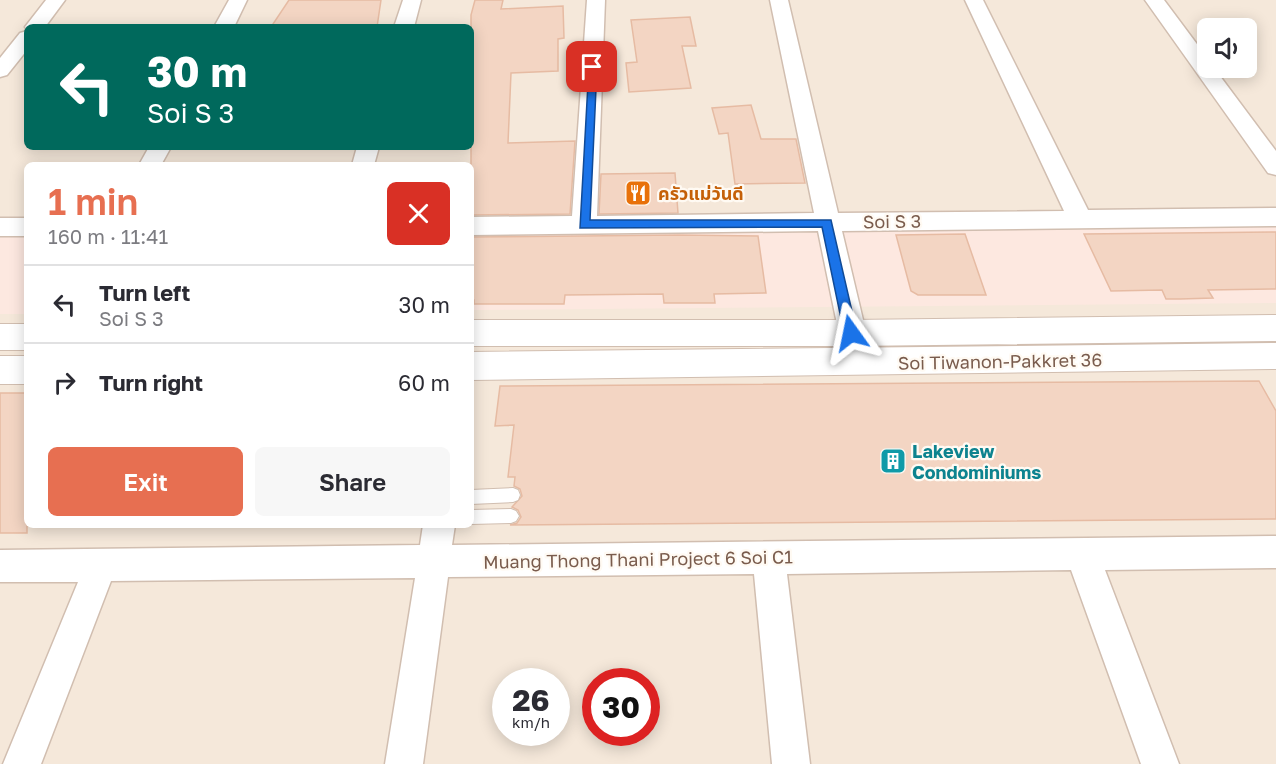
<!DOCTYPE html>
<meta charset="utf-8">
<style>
:root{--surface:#fff;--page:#f7f7f7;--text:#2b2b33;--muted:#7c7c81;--line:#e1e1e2;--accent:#e76f51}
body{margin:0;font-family:"Golos Text","Noto Sans Thai",sans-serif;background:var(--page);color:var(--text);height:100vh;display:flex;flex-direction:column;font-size:22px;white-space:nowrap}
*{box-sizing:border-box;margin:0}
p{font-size:20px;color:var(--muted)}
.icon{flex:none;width:33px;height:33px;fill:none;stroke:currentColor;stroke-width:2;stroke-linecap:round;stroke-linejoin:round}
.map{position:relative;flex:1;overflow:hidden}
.sheet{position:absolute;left:24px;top:162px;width:450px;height:366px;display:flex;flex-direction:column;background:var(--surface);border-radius:9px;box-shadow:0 3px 15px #0003}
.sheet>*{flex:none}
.guide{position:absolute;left:24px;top:24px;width:450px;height:126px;border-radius:9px;box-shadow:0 3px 15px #0003;background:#00695c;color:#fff;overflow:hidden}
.buttons{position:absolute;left:1197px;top:18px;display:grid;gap:12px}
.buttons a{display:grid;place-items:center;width:60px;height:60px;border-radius:9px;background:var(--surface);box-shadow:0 3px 15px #0003;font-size:30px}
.speed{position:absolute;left:492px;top:668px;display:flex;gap:12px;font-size:30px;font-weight:700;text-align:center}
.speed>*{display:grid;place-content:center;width:78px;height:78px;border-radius:50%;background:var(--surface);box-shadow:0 3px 15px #0003;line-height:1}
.speed small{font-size:15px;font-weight:400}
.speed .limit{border:9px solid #d22;background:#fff;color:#111}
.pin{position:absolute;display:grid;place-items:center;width:51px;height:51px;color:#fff;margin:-26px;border-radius:12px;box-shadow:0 3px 9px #0006}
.me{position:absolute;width:66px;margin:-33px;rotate:348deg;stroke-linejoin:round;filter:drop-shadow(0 0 4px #0008)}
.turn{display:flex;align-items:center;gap:21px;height:126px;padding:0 24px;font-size:27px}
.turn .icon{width:78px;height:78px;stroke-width:2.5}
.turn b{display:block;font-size:42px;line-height:51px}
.round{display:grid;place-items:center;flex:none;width:63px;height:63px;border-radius:9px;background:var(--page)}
.summary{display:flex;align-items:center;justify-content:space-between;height:102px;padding:0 24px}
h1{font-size:36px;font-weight:600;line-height:45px;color:var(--accent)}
.primary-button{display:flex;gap:12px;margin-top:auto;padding:12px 24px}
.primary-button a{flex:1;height:69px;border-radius:9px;background:var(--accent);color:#fff;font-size:24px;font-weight:600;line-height:69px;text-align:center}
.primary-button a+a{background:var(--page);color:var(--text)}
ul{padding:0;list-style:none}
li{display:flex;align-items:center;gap:18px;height:78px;padding:0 24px;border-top:2px solid var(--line)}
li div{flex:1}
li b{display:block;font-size:22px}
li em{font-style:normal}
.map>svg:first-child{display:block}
.residential{fill:#f5e8da;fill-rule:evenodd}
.commercial{fill:#fde8e0}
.building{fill:#f3d5c3;stroke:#e6bba3;stroke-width:1.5}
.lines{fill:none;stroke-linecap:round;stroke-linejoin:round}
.service-casing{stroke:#d1beb0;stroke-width:2}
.minor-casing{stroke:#d1beb0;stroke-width:3}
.tertiary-casing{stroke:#d1beb0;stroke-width:2}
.service{fill:#fff;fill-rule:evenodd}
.minor{fill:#fff;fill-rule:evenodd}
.tertiary{fill:#fff;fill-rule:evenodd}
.route{fill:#1a73e8;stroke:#114b97;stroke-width:1.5}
.labels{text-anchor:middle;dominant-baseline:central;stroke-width:4.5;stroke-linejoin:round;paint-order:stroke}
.food-label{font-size:18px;font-weight:bold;fill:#c56008;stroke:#fffaf3;text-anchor:start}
.street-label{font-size:18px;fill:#7a5c4d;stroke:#fffaf3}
.culture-label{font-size:18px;font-weight:bold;fill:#0d838f;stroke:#fffaf3;text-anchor:start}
</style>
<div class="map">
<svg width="1276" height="764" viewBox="0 0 1276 764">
<rect width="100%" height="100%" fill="#fdf6ec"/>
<!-- residential -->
<path class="residential" d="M0 0H1276V764H0ZM27 27H471V147H27ZM1208 28H1246V68H1208ZM27 165H471V525H27ZM506 681H556V732H506ZM596 681H646V732H596Z"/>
<!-- commercial -->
<path class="commercial" d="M1276 224V303L471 310V229Z
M0 232H27V314H0Z"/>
<!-- building -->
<path class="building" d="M289 0H381L377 27H271Z
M475 0H503L501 9 563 6 564 38 558 39V71L511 73 508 143 575 141 570 214 471 215V15Z
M690 17 696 46H682L691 88 629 92 626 63 637 62 631 20Z
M751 105 761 139H796L805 183 735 184 728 133 719 134 712 108Z
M675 173 678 213 599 214 601 174Z
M1276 232V289L1208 290 1213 298 1180 299H1166L1162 290 1111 291 1084 234Z
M965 234 986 295H918L911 291 896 235Z
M679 235 758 236 766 293 714 294 715 303H664L663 294 565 295 564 304H474V300H471V237Z
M1259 381 1276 411V519L510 525 517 523 521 517 518 510 512 507 522 496 520 489 514 486 515 477H508L514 425 495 426 500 386Z
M0 393H27V533H0Z"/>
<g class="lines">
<!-- service casing -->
<g class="service-casing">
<path id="service" d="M513 488 518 490 520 495 518 500 513 502 471 504V490Z
M511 509 516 511 519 516 516 521 511 523 471 524V510Z"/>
</g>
<!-- minor casing -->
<g class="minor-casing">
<path id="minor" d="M46 0H65L45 27H27V29L25 27Z
M229 0H247L234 27H214Z
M403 0H421L414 27H394Z
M587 0H605L597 216 814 213 770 0H788L838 213 1064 211 965 0H983L1088 210 1276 208V226L842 231 872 358 868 366 858 370 848 366 844 358 818 231 471 235V217L572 216Z
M1145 0H1164L1208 59V68H1214L1276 151V175L1268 173Z
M27 31V50L7 75 0 77V58L20 33Z
M149 147H171L161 165H139Z
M357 147H379L374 165H352Z
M0 218H27V236H0Z
M423 525H455L452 545 1276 536V568L1105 570 1179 764H1141L1071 570 787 574 810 764H772L754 574 448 577 423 764H385L415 578 111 581 41 764H3L78 582H0V550L420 545Z"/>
</g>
<!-- tertiary casing -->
<g class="tertiary-casing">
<path id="tertiary" d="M1276 315V341L851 346H471V320H851Z
M0 324H27V350H0Z
M1276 343V369L471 380V352Z
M0 356H27V384H0Z"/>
</g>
<!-- service -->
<use href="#service" class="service"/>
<!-- minor -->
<use href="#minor" class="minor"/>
<!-- tertiary -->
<use href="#tertiary" class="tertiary"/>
</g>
<!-- route -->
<path class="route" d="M589 65 597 67 590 220H831L857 333 856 337H846L844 333 822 227 580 228Z"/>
<!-- icons -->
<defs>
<g id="restaurant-square" transform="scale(1.35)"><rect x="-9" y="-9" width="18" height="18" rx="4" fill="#e8710a" stroke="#fffaf3"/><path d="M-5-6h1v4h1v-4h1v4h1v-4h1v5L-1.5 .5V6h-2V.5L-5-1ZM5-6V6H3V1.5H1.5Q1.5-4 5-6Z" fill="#fff"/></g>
<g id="building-square" transform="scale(1.35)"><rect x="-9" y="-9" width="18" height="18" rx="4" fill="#0f9aa8" stroke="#fffaf3"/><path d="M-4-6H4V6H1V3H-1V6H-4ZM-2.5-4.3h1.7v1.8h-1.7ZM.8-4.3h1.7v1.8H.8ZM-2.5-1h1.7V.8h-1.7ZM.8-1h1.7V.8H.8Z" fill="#fff"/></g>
</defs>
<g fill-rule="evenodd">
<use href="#restaurant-square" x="638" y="193"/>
<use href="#building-square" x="893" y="461"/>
</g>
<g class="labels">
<!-- food labels -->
<g class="food-label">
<text x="658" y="193">ครัวแม่วันดี</text>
</g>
<!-- street labels -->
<g class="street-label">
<text transform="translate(892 221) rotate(-1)">Soi S 3</text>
<text transform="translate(1000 361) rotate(-1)">Soi Tiwanon-Pakkret 36</text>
<text transform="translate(638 559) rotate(-1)">Muang Thong Thani Project 6 Soi C1</text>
</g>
<!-- culture labels -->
<g class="culture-label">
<text x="912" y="451">Lakeview<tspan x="912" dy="21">Condominiums</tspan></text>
</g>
</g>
</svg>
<div class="buttons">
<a><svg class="icon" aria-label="sound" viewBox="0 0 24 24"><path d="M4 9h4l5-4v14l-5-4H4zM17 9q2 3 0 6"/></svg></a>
</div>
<div class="speed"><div>26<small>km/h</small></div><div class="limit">30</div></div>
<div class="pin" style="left:592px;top:67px;background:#d93025"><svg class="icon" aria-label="arrive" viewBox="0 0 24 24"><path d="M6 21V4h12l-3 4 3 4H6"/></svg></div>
<svg class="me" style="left:851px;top:333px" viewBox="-20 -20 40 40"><path d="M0-17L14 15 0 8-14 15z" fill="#1a73e8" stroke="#fff" stroke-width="4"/></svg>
<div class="guide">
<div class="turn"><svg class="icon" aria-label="left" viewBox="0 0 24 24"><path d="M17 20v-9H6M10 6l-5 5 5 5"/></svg><div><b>30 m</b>Soi S 3</div></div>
</div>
<section class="sheet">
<div class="summary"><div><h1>1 min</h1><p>160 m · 11:41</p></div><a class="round" style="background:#d93025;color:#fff"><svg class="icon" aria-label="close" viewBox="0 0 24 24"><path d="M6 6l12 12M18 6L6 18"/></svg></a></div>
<ul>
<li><svg class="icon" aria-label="left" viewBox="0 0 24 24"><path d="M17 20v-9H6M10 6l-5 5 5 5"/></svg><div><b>Turn left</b><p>Soi S 3</p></div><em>30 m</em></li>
<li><svg class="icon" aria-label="right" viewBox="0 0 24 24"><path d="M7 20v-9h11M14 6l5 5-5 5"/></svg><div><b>Turn right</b></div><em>60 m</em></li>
</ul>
<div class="primary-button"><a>Exit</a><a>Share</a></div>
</section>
</div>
